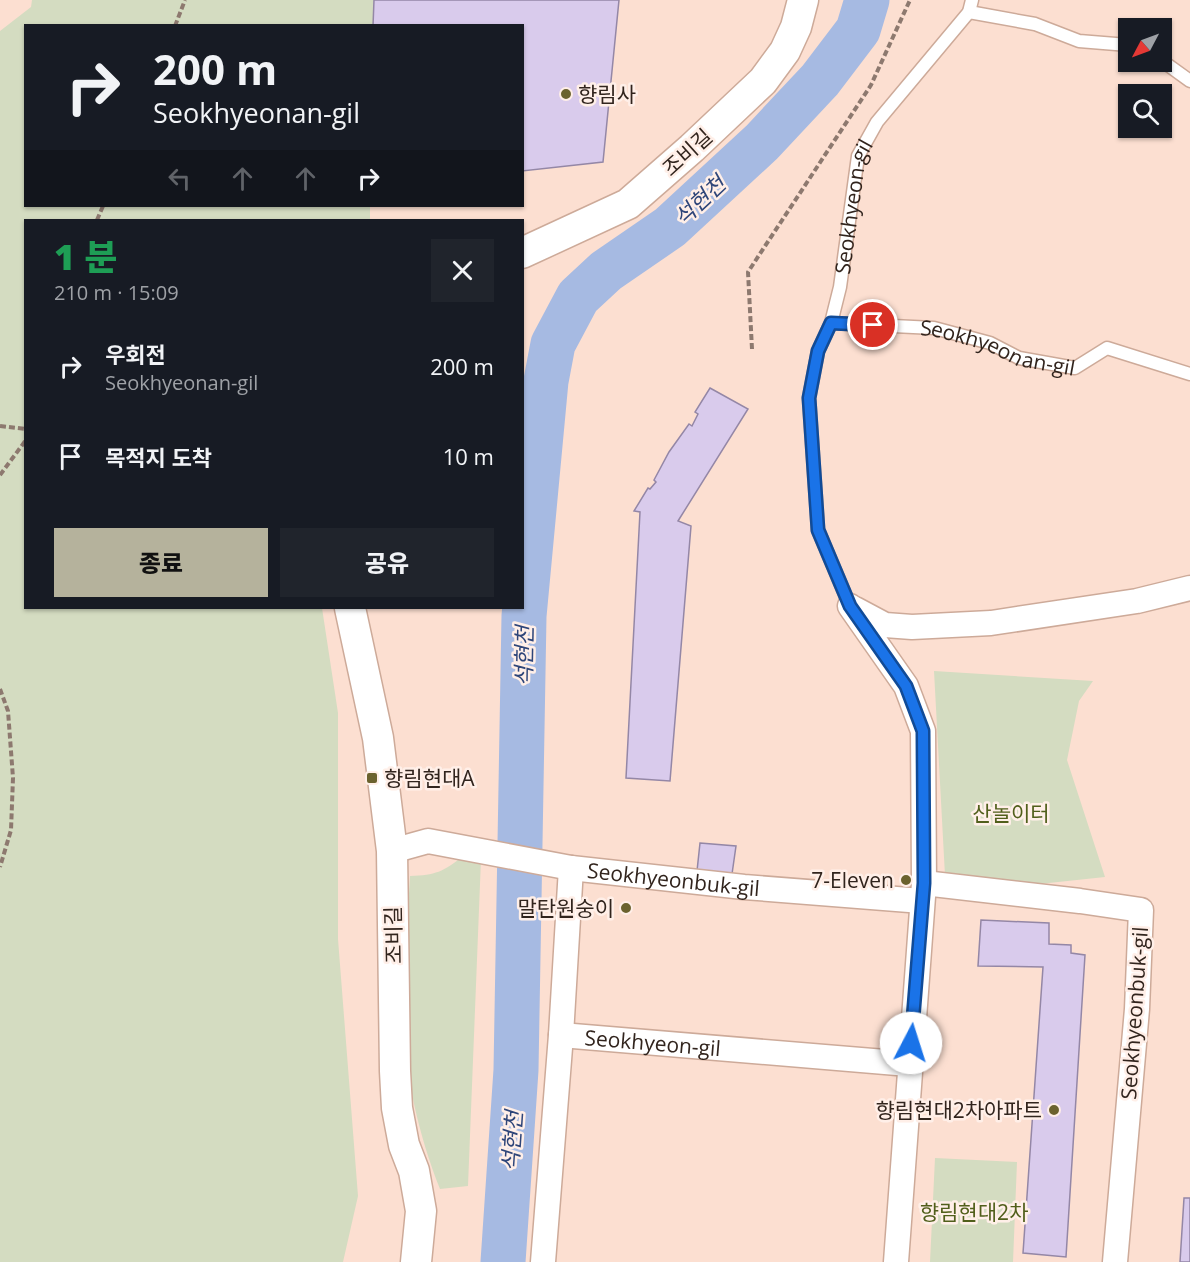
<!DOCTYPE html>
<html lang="ko">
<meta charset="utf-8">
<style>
:root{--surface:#171b24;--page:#20242c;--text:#f1f3f6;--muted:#9ea1a6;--accent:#b5b29c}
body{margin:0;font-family:"Open Sans","Noto Sans KR",sans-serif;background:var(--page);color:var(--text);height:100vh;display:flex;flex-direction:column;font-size:22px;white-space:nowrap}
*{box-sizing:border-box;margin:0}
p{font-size:20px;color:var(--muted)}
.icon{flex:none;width:33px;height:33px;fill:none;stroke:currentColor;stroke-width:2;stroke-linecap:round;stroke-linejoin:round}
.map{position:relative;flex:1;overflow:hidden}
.drawer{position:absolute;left:24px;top:219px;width:500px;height:390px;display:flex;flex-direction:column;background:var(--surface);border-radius:0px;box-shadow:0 2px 4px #0004}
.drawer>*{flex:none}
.banner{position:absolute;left:24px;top:24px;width:500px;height:183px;border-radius:0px;box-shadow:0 2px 4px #0004;background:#171b24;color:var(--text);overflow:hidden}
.needle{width:39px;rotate:229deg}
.buttons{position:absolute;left:1118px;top:18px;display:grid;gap:12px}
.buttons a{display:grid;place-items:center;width:54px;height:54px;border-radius:0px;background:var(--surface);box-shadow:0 2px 4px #0004;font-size:30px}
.pin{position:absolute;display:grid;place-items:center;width:51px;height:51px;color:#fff;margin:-26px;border:3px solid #fff;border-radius:50%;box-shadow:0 2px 6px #0007}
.me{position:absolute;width:66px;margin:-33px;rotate:5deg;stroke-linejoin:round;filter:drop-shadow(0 0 4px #0008)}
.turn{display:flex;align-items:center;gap:21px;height:126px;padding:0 30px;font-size:27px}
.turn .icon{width:78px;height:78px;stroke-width:2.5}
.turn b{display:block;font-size:42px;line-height:51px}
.lanes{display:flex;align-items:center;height:57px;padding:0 30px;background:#0003;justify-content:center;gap:30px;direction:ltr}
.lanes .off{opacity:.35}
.round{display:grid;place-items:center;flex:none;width:63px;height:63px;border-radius:0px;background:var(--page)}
.summary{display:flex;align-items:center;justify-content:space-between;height:102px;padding:0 30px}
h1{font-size:36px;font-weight:800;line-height:45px;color:#1e9e55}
.action{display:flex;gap:12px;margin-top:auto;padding:12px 30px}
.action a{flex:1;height:69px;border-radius:0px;background:var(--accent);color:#111;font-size:24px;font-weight:800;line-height:69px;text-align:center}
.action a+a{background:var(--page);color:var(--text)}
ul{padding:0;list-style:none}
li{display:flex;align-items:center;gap:18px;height:90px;padding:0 30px}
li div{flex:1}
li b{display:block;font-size:22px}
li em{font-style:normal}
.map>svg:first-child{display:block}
.green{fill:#d4dcc1}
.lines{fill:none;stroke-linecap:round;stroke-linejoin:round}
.river{stroke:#a6bae2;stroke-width:45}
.building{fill:#d9cbec;stroke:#9487a6;stroke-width:1.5}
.service-casing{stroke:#cdaa99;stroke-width:15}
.minor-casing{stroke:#cdaa99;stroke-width:27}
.tertiary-casing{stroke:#cdaa99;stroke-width:33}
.path{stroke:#8d796f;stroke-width:4;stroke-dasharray:6 3;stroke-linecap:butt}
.service{stroke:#fff;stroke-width:12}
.minor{stroke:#fff;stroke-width:24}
.tertiary{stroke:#fff;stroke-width:30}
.route-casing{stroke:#114b97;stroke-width:15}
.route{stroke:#1a73e8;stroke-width:10}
.poi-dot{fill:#6b622e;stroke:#ffefe8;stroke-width:2}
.labels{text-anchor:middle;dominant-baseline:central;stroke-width:5;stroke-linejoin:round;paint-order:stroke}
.poi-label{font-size:21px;fill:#31241d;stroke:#ffefe8;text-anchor:end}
.street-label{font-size:21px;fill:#31241d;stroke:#ffefe8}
.park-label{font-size:21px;fill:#515f1b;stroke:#ffefe8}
.water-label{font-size:22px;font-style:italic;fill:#2e4579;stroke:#ffefe8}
</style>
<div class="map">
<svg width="1190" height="1262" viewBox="0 0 1190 1262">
<rect width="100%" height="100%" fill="#fcdfd1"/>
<!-- green -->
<path class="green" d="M32 0H374L373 25 26 26V206H370V220H26V608H322L338 713V939L358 1196 343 1262H0V31L31 7Z
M934 671 1093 681 1079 701 1067 760 1105 877 946 894Z
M463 856 481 859 468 1186 440 1189C416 1128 402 1062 403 996 403 956 408 916 410 876 436 875 443 872 463 856Z
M935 1158 1017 1162 1013 1262H930Z"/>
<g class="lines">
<!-- river -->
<path class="river" d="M503 1262 516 1070 524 616 546 381 553 344 578 297 606 271 670 227 762 142 820 80 858 30 867 0"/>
</g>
<!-- building -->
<path class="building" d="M374 0H619L603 162 522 171V26H373Z
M710 388 748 409 678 521 691 526 670 781 626 778 640 512 634 511 648 488 650 489 656 482 654 480 669 452 689 424 692 426 698 414 695 412Z
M700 843 736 846 732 874 697 871Z
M981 920 1049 923V944L1071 945V953L1085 955 1066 1257 1023 1253 1043 967 978 966Z
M1184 1198H1190V1262H1180Z"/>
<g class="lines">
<!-- service casing -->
<g class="service-casing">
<g id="service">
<path d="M969 12 1035 24 1079 41 1128 45"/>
<path d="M1161 60 1190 81"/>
<path id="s1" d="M831 323 934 328 990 343 1019 358 1075 368 1107 348 1190 374"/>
<path id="s2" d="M850 606 818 530 809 398 818 351 831 323 840 287 858 156 877 122 969 12 972 0"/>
</g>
</g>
<!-- minor casing -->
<g class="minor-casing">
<g id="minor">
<path d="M850 606 906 686 923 731 924 883 896 1262"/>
<path d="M855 609 885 625 912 627 991 623 1137 601 1190 588"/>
<path id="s3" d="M392 851 428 841 571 868 744 887 922 901"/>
<path d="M924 883 1080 901 1141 910 1137 1009 1115 1262"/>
<path id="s4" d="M561 1035 909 1064"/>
<path d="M543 1262 561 1035 571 868"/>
</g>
</g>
<!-- tertiary casing -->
<g class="tertiary-casing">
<path id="tertiary" d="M522 253 628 204 692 148 763 81 785 51 796 27 803 0
M350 608 378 738 392 851 395 1071 397 1108 404 1145 414 1171 421 1211 416 1262"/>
</g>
<!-- path -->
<path class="path" d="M175 26 185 0
M97 220 103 206
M752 349 748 272 871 85 910 0
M0 426 26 429
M0 475 26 440
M0 689 8 711 13 778 11 830 0 867"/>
<!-- service -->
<use href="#service" class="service"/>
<!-- minor -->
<use href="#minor" class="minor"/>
<!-- tertiary -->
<use href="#tertiary" class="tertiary"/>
</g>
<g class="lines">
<!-- route casing -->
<g class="route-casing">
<path id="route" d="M873 325 831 323 818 351 809 398 818 530 850 606 906 686 923 731 924 883 911 1043"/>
</g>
<!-- route -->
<use href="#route" class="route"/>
</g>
<!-- markers -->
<g class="poi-dot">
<circle cx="566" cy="94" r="6"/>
<rect x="366" y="772" width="12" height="12" rx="3"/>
<circle cx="906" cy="880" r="6"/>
<circle cx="626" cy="908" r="6"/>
<circle cx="1054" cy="1110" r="6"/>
</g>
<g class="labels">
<!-- poi labels -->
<g class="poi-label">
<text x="578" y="94" text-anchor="start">향림사</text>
<text x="384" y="778" text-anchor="start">향림현대A</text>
<text x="894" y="880">7-Eleven</text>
<text x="614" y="908">말탄원숭이</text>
<text x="1042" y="1110">향림현대2차아파트</text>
</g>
<!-- street labels -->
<g class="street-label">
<text transform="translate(687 152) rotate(-42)">조비길</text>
<text stroke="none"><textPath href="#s2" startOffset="412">Seokhyeon-gil</textPath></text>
<text stroke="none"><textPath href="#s1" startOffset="170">Seokhyeonan-gil</textPath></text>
<text stroke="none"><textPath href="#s3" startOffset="286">Seokhyeonbuk-gil</textPath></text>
<text transform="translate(393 935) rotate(-91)">조비길</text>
<text transform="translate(1134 1013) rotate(-86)">Seokhyeonbuk-gil</text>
<text stroke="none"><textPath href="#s4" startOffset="92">Seokhyeon-gil</textPath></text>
</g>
<!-- park labels -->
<g class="park-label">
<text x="1011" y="813">산놀이터</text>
<text x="974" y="1212">향림현대2차</text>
</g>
<!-- water labels -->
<g class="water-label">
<text transform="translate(699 200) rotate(-43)">석현천</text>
<text transform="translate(523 656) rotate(-89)">석현천</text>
<text transform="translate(511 1141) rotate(-86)">석현천</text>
</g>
</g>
</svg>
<div class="buttons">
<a><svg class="needle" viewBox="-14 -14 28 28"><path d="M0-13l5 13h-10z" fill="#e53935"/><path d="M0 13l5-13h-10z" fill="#9ea1a6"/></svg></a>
<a><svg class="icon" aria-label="search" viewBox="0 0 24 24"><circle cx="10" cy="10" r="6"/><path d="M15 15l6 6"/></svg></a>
</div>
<div class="pin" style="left:873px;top:325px;background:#d93025"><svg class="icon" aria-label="arrive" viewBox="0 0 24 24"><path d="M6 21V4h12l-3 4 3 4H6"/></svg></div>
<svg class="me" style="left:911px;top:1043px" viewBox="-20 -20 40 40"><circle r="19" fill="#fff"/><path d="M0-13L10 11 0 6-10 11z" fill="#1a73e8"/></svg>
<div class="banner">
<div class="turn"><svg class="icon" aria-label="right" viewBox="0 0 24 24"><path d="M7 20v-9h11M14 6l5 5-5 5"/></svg><div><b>200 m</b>Seokhyeonan-gil</div></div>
<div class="lanes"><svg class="icon off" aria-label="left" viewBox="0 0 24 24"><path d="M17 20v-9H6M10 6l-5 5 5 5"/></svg><svg class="icon off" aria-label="ahead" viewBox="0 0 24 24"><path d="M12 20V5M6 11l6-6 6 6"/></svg><svg class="icon off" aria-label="ahead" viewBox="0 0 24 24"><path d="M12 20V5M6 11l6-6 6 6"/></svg><svg class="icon" aria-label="right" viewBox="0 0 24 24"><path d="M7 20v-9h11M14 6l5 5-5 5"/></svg></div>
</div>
<section class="drawer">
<div class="summary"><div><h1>1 분</h1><p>210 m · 15:09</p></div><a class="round"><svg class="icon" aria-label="close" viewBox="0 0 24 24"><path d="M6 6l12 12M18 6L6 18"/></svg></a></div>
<ul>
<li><svg class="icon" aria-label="right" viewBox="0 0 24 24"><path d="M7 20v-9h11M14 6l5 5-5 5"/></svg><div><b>우회전</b><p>Seokhyeonan-gil</p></div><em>200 m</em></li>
<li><svg class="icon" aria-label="arrive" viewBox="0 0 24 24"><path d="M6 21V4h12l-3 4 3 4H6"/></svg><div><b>목적지 도착</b></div><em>10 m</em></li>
</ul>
<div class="action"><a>종료</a><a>공유</a></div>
</section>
</div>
